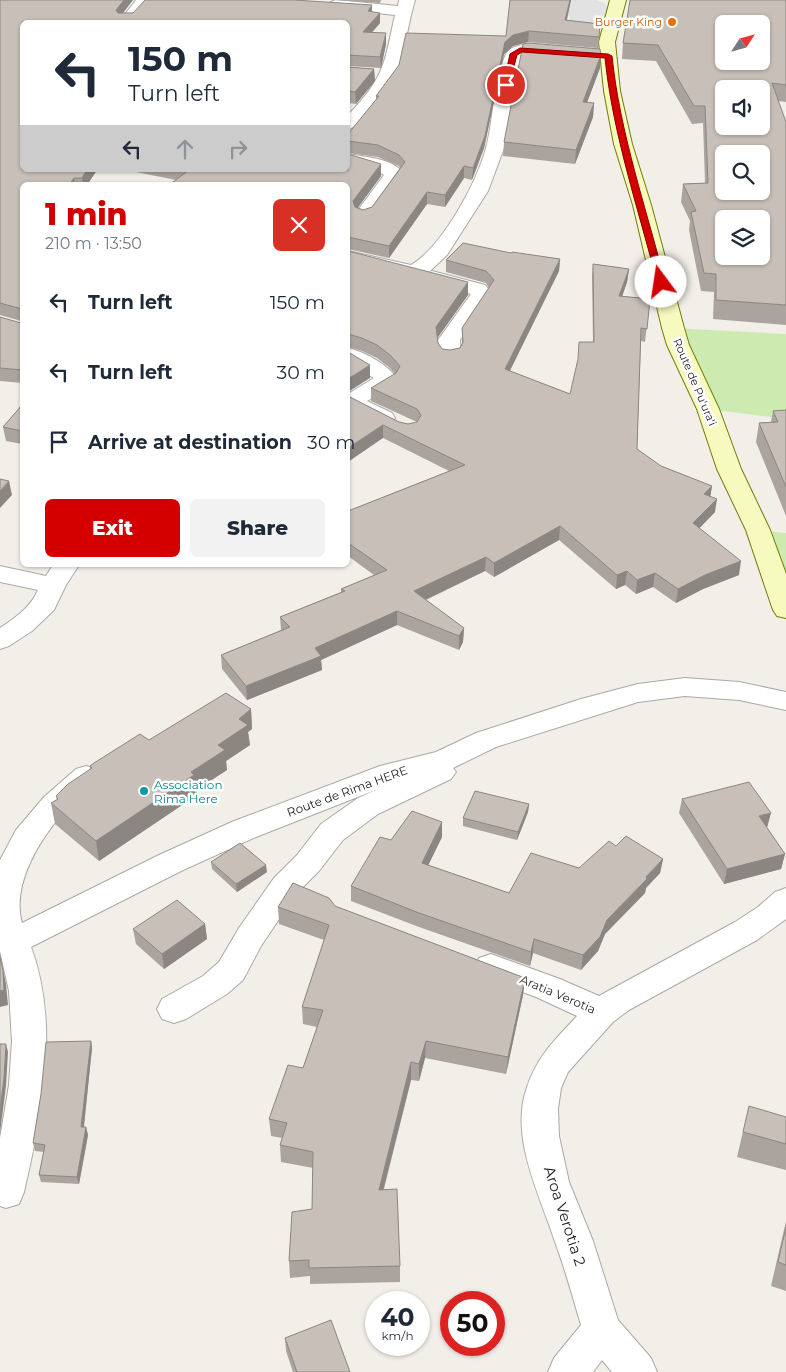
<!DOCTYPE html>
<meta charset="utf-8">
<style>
:root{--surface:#fff;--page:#f2f2f3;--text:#1f2937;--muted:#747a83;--accent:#d40000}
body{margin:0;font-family:Montserrat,sans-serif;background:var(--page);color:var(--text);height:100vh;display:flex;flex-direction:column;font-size:19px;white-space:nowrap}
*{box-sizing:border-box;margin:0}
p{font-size:16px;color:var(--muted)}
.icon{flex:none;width:28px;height:28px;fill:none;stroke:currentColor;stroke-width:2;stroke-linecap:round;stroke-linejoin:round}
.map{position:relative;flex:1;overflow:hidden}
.details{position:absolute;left:20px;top:182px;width:330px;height:385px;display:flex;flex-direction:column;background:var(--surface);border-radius:8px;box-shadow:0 1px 4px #0004}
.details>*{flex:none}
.guide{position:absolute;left:20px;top:20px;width:330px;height:152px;border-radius:8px;box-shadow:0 1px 4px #0004;background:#fff;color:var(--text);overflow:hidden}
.needle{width:32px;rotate:54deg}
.tools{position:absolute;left:715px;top:15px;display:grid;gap:10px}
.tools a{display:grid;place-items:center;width:55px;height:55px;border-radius:8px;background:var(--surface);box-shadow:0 1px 4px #0004;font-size:25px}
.speed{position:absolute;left:365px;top:1291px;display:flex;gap:10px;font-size:25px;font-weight:700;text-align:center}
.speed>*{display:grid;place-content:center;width:65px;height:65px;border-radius:50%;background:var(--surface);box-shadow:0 1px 4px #0004;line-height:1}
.speed small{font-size:12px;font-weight:400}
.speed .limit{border:8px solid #d22;background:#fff;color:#111}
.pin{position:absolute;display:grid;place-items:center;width:42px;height:42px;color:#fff;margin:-21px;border:2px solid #fff;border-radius:50%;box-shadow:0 1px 5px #0007}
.me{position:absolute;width:55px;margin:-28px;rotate:346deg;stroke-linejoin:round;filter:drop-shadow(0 0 4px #0008)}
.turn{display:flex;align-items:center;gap:18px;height:105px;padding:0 25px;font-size:22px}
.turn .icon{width:65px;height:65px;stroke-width:2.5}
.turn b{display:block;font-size:35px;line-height:42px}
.lanes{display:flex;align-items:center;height:48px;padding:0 25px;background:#0003;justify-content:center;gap:25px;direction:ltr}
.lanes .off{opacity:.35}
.round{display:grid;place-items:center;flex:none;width:52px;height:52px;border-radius:8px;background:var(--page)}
.headline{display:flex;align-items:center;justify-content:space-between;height:85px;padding:0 25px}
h1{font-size:30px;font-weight:800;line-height:38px;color:var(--accent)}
.primary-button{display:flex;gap:10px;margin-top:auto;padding:10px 25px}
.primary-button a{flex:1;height:58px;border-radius:8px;background:var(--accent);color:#fff;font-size:20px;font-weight:800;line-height:58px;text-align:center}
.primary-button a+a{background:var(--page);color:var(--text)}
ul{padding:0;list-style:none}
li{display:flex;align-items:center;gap:15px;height:70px;padding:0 25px}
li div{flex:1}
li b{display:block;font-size:19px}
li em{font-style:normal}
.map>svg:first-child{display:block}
.grass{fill:#cdebb0}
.parking{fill:#e2e2e2}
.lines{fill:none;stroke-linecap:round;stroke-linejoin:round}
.minor-casing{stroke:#a9a9a9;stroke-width:2}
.secondary-casing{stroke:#707d05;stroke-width:2}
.minor{fill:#fff;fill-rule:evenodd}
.secondary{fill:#f7fabf;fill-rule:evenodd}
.wall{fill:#aba49e}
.shaded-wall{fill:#8b8681}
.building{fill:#c7bfb8;stroke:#8b8681;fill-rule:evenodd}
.route{fill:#d40000;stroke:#8a0000}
.food-dot{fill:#e8710a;stroke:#fff;stroke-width:2}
.culture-dot{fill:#0f9aa8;stroke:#fff;stroke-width:2}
.labels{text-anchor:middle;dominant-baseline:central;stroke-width:5;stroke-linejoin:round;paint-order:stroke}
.far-food-label{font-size:11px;fill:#c56008;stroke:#fff;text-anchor:end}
.far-street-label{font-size:11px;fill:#222;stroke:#fff}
.culture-label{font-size:12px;fill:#0d838f;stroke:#fff;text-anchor:start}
.street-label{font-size:12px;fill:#222;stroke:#fff}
.near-street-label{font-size:15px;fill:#222;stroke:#fff}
</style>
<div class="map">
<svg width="786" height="1372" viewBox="0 0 786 1372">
<rect width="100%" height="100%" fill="#f2efe9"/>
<!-- grass -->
<path class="grass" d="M673 328 786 334V419L708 409Z
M758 530 786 533V599Z"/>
<!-- parking -->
<path class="parking" d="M554 0H596L604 3 608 9 603 27 569 23 570 16 554 14Z"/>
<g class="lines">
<!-- minor casing -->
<g class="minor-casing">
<path id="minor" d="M136 0H189L186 3 181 5 146 6 134 22H119Z
M336 0 398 6 399 0H415C401 49 407 72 369 113 362 119 357 127 348 129V115C385 77 384 64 395 15L331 8 328 5 331 2Z
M530 44 566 49 568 52 566 55C552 59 535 48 522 56L514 85 504 148 488 191 447 255 429 272 432 271 485 285 492 293 460 340 461 355 458 360 450 361 442 360 439 355 438 340 471 294 425 281 422 277 423 275 414 278 348 263V251L411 265C442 247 477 182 486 148 494 118 493 83 506 54 510 46 522 45 530 44Z
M348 154C364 157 393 158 403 173L371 218 364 220 357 218 355 214 384 175 377 171 348 164Z
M348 348C365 352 389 365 398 380L395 385 367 401 392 413 395 418 392 423C378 426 358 417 348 408V394L374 378 348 363Z
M53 565H79L66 585 54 610 32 631 9 646 0 649V628C15 618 31 607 38 590L0 582V566L46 576Z
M685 678 739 682 786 692V710L739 700 685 696 638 702 496 747 453 768 456 772 451 779 378 814 343 840 319 871 296 894 261 946 243 980 227 994 186 1019 174 1023 162 1019 157 1009 162 999 203 976 219 962 239 928 274 878 297 855 321 824 358 798 378 789 256 837 181 871 31 947C60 1025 42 1114 24 1192L19 1204 6 1208 0 1206V1138L9 1085 12 1041 9 991 0 951V860L16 830 44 797 76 769 86 766 96 769 101 776C92 790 77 800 65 811 40 838 11 885 22 923L159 855 234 821 380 766 436 752 476 733 581 699 638 684Z
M786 888V919L757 940 629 1010 613 1022 568 1072 561 1088 558 1109 559 1136 569 1182 593 1241 618 1320 651 1358 657 1372H612L602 1360 593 1372H548L554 1358 581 1325C573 1298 565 1269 555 1242 540 1195 509 1137 527 1087 538 1055 555 1040 577 1016L536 997 479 976 475 967 479 958 491 954 560 979 599 996 735 922 758 907 775 892Z"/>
</g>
<!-- secondary casing -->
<g class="secondary-casing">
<path id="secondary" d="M610 0H626L615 42 620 91 632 144 651 205 684 328 689 345 719 409 741 469 770 530 786 574V618L777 616 773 610 746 530 717 469 697 409 667 345 662 328 633 205 614 144 604 91 599 42Z"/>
</g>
<!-- minor -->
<use href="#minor" class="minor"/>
<!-- secondary -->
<use href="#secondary" class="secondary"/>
</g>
<!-- wall -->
<path class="wall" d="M0 0 123 13 372 5V12L380 13V23L372 32 386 44 381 68 348 66V22H22L97 170 87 185H22V383L0 381V317L21 323V321L0 315Z
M334 0H381L380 3Z
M510 0H571L567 20 600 24 598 48 528 42 513 46 504 54 484 148 472 180 464 178 445 207 427 204 389 258 348 249 176 180 126 170H348L381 176 358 207 363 210 372 207 400 168 399 166 378 157 348 153V134L376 100V96L506 36Z
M786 0V102L778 101 786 122V325L713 319 714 292 701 291 689 230 690 221 681 202 683 184 705 183 703 123 692 124 656 61 622 59 623 43Z
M348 67 374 69 375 81 356 104 348 103Z
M600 68 587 102 594 103 593 117 575 164 503 156 504 142Z
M348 251 468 295 437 338 438 343 442 349 450 350 460 348 462 344V328L489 288 486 283 446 272V260L511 253 560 259 559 271 510 371 570 394 593 342 592 276 593 264 629 269 627 282 622 296 650 299 645 342 641 341 637 449 661 466 712 486 710 496 715 512 699 528 739 575 703 589 676 603 653 587 636 594 625 585 616 589 559 540 494 577 485 571 426 600 464 628 463 642 459 650 397 625 321 660 322 670 247 700 222 669 221 655 281 630 280 617 341 592V589L374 575 348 556V511L449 471 383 438 348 396 399 422 408 424 417 422 371 401V388L395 374 390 368 377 358 362 351 348 347Z
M22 405V444L6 441 3 427Z
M786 410V516L756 442 759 423 771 422 773 411Z
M251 709 252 729 248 732 250 745 226 761 227 770 196 790 197 795 99 861 55 824 51 803 57 800 56 796 90 770V766L149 740Z
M682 799 767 828 785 854 781 869 724 884 679 813Z
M529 804 528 812 517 840 463 826V818Z
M442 822V837L428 865 509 893 579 868 616 846 663 859 660 873 646 888 645 893 605 934 598 951 581 970 533 953 530 966 419 927 351 901V886Z
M211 862 267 872 237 892 212 869Z
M335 906 525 978 523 995 506 1074 425 1058 419 1081 411 1080 384 1189 400 1266V1282L310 1284V1276L290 1278 289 1261 312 1209 313 1168 281 1162 280 1145 282 1138 271 1136 269 1119 303 1068 317 1027 303 1024 302 1007 324 940 279 924 278 907Z
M205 924 207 939 164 969 136 944 133 929Z
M91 1041 92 1048 84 1127H86L88 1135 79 1184 41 1182 39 1175 44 1152 35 1151 33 1143Z
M749 1106 786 1117V1170L737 1157Z
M786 1221V1291L771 1286Z
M285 1338 350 1372H293L286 1351Z"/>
<!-- shaded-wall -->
<path class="shaded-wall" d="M124 0H133L117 21 116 10Z
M570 0H571L564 31 565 20Z
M372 5V15L368 11Z
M380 13V23L363 43V32Z
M529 31 528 42 513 46 504 54 484 148 472 180 473 168 505 42 513 35Z
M386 33V44L381 68 380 57Z
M601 55 600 68 582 116 583 102Z
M374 69 375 81 356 104 355 92Z
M594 103 593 117 575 164 576 150Z
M381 164V176L354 213 353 201Z
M464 166V178L445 207V195Z
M87 170H97L87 185H83L82 178Z
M74 178 75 185H69Z
M427 192V204L389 258V246Z
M560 259 559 271 504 382 505 369Z
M629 269 627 282 618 309 619 296Z
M468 282V295L436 340V327Z
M370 365V378L348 392V379Z
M383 425V438L348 462V448Z
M9 481 12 495 0 508V491Z
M712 486 710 499 704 494Z
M717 499 715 512 691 537 693 523Z
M560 526 559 540 494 577V563Z
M486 557 485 571 414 605V591Z
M741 561 739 575 703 589 676 603 678 589 705 575Z
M627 571 625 585 616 589 617 575Z
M655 573 653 587 636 594 637 580Z
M397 611V625L321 660 322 670 247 700 246 686 315 648Z
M464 628 463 642 459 650V636Z
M251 709 252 729 248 732 250 745 226 761 227 770 196 790 197 795 99 861 96 841 191 772 218 745 239 719Z
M529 804 528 812 517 840 518 832Z
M771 813 767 828 759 816Z
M442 822V837L422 878V863Z
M785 854 781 869 724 884 727 869Z
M663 859 660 873 646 888 645 893 605 934 598 951 581 970 583 955 607 920Z
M266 865 267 872 237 892 236 884Z
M205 924 207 939 164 969 162 954Z
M534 939 533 953 530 966 531 952Z
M0 954 6 984 8 1005 0 1007Z
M525 978 523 995 506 1074 508 1057Z
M91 1041 92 1048 83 1134 81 1127Z
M426 1041 425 1058 419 1081V1064Z
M6 1044 8 1052 6 1086 0 1133V1110Z
M411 1062V1080L379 1206V1190Z
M86 1127 88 1135 79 1184 77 1177Z"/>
<!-- building -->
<path class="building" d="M0 0H124L116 10 118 13H133L145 0H294L372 5 368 11 380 13 363 32 386 33 380 57 348 55V22H22V170H87L82 178H74L69 185H22V370L0 368V317L21 323 22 309 0 303Z
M510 0H570L565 20 600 24 599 37 529 31 513 35 505 42 485 136 473 168 464 166 445 195 427 192 389 246 348 237V185H169L189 170H348V154L381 164 353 201 355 207 363 210 372 207 405 162 399 155 378 145 348 141V134L379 96H376L399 65 406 33 506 36Z
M630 0H786V85L772 83 786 122V305L716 300V274L704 273 691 212 696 211 683 184 708 183 705 106H694L658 45 623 43ZM724 24H761V61H724ZM724 89H761V126H724ZM724 154H761V191H724ZM724 219H761V256H724Z
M529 43 600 49 601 55 583 102 594 103 576 150 504 142 523 44Z
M348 67 374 69 355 92 348 91Z
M463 243 511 253 512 252 560 259 505 369 570 394 578 359 579 342H594L593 264 629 269 619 296 650 299 647 329 641 328 637 449 661 466 712 486 704 494 717 499 693 523 741 561 705 575 678 589 655 573 637 580 627 571 617 575 560 526 494 563 486 557 414 591 464 628 459 636 397 611 315 648 321 656 246 686 221 655 290 627 280 617 345 591 341 589 387 570 348 543V511L465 465 383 425 348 448V396L399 422 408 424 417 422 421 415 417 409 371 388 396 373 400 366 390 355 377 345 362 338 348 334V251L468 282 436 327 438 343 442 349 450 350 460 348 463 342 462 328 494 280 486 271 446 260Z
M348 352 370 365 348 379Z
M22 405V431L3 427Z
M786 410V487L759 423 778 422 773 411Z
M0 479 9 481 0 491Z
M226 693 251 709 239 719 248 725 218 745 225 750 191 772 194 775 96 841 51 803 58 799 56 796 68 784 92 768 90 766 94 763 140 734 149 740Z
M749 782 771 813 759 816 785 854 727 869 682 799Z
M475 791 529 804 518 832 463 818Z
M412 811 442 822 422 863 509 893 531 853 579 868 609 841 616 846 626 836 663 859 646 877 647 879 607 920 600 937 583 955 534 939 531 952 419 913 351 886 380 837 391 840Z
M240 843 266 865 236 884 211 862Z
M293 883 329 898 335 906 525 978 508 1057 426 1041 419 1064 411 1062 379 1190 397 1189 400 1266 309 1268V1260L289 1261 292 1212 312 1209 313 1152 280 1145 287 1123 269 1119 288 1065 303 1068 323 1010 302 1007 329 925 278 907Z
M177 900 205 924 162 954 133 929Z
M0 957 3 970 4 990 0 991Z
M91 1041 81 1127H86L77 1177 39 1175 45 1145 33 1143 41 1094 46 1042Z
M0 1044H6L4 1078 0 1110Z
M749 1106 786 1117V1144L743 1132Z
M786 1227V1265L778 1262Z
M331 1320 350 1372H297L285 1338Z"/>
<!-- route -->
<path class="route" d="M520 48 608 54 612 56C620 134 646 207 665 282L664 284 657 282C638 207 613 135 605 58L522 52 517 55 509 85 503 86 510 54Z"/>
<!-- markers -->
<circle class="food-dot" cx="672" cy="22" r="5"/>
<circle class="culture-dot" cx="144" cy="791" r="5"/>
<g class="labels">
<!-- far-food labels -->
<g class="far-food-label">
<text x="662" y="22">Burger King</text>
</g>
<!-- far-street labels -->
<g class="far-street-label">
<text transform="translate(695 382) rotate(67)">Route de Pu'ura'i</text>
</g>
<!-- culture labels -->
<g class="culture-label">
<text x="154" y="784">Association<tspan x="154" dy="14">Rima Here</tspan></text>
</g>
<!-- street labels -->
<g class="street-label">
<text transform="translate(347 791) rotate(-20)">Route de Rima HERE</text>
<text transform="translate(558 994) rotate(23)">Aratia Verotia</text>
</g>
<!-- near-street labels -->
<g class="near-street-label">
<text transform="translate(565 1216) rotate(72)">Aroa Verotia 2</text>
</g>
</g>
</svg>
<div class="tools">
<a><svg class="needle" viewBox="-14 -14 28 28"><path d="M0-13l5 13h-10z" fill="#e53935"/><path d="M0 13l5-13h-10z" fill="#747a83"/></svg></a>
<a><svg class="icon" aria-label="sound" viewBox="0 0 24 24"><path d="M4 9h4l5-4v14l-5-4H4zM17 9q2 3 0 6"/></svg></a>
<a><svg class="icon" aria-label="search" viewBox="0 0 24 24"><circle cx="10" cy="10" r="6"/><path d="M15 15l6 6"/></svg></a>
<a><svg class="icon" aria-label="layers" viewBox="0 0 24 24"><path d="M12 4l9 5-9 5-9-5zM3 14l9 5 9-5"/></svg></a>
</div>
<div class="speed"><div>40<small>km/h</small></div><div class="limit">50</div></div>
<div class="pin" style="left:506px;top:85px;background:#d93025"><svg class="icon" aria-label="arrive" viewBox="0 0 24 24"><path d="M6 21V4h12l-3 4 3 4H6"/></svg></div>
<svg class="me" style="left:661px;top:282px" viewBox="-20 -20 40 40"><circle r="19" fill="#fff"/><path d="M0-13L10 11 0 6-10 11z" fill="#d40000"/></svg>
<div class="guide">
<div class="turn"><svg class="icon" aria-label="left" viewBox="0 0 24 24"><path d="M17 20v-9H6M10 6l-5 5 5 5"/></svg><div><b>150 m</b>Turn left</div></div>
<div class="lanes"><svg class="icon" aria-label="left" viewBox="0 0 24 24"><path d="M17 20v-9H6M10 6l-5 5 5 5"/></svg><svg class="icon off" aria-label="ahead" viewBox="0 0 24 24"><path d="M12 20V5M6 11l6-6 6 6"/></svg><svg class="icon off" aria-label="right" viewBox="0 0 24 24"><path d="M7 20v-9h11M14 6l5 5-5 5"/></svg></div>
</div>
<section class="details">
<div class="headline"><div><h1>1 min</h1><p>210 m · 13:50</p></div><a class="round" style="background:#d93025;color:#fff"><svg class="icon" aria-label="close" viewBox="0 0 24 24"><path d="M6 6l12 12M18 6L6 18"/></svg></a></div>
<ul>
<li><svg class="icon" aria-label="left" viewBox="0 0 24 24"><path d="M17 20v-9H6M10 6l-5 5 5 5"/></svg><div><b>Turn left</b></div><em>150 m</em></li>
<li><svg class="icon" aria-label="left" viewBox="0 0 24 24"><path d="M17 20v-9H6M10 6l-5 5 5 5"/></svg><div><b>Turn left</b></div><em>30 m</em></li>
<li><svg class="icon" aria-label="arrive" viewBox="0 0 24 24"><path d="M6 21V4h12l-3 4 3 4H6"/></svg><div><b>Arrive at destination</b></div><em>30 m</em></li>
</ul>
<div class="primary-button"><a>Exit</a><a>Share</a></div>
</section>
</div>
